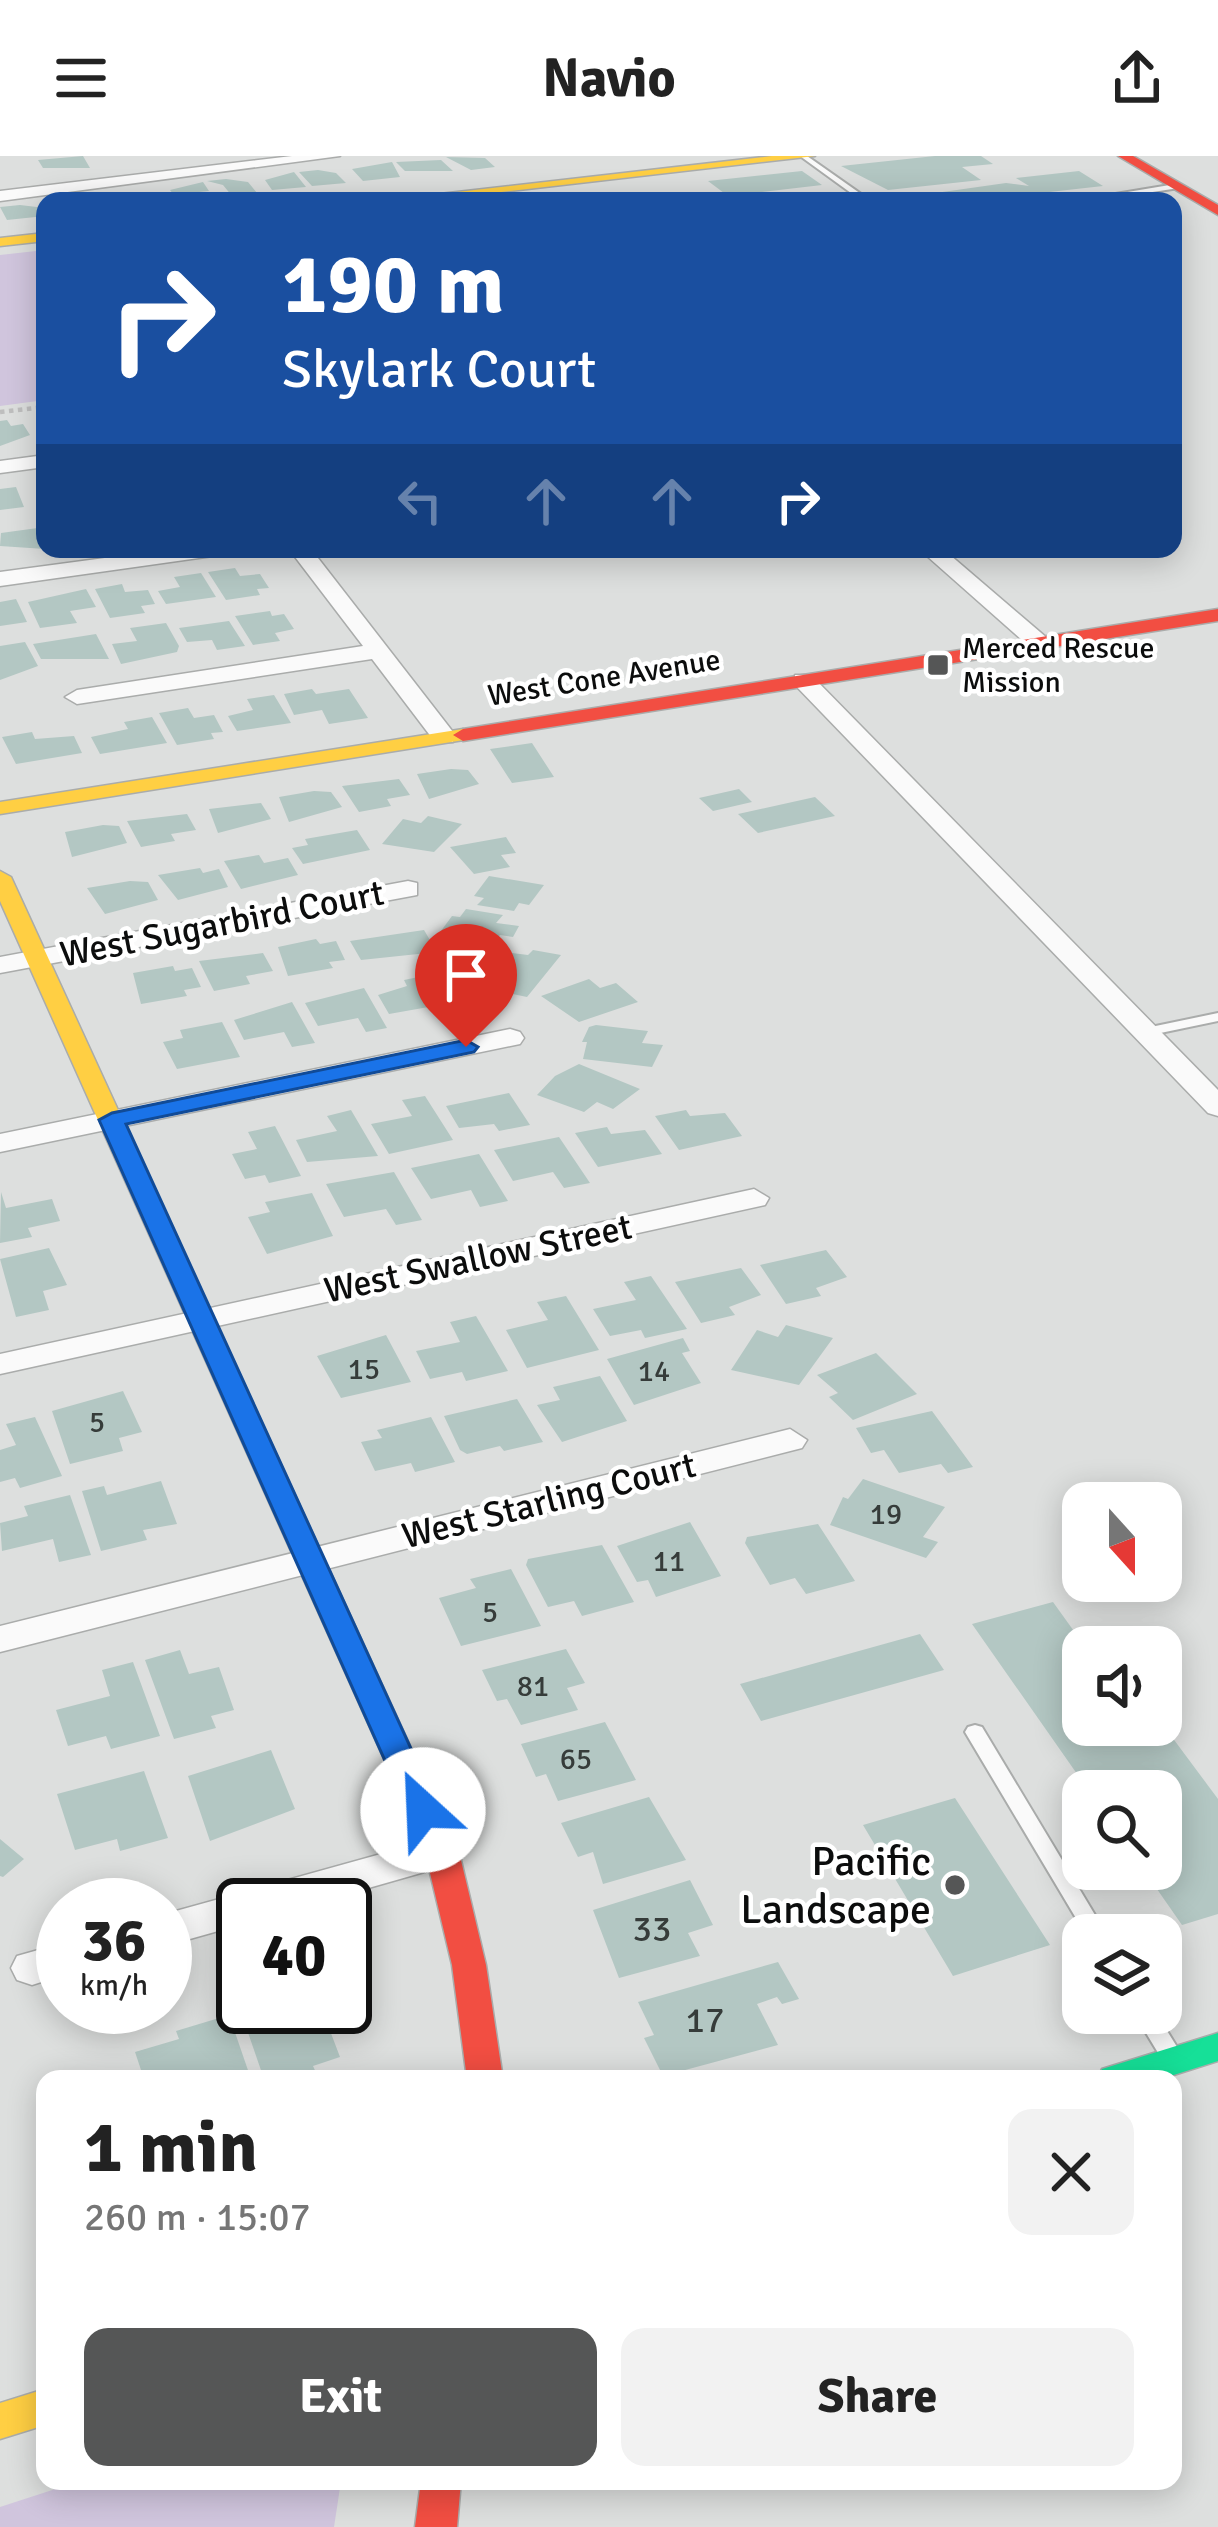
<!DOCTYPE html>
<meta charset="utf-8">
<style>
:root{--surface:#fff;--page:#f2f2f2;--text:#222;--muted:#767676;--accent:#555656}
body{margin:0;font-family:Signika,sans-serif;background:var(--page);color:var(--text);height:100vh;display:flex;flex-direction:column;font-size:45px;white-space:nowrap}
*{box-sizing:border-box;margin:0}
p{font-size:39px;color:var(--muted)}
.icon{flex:none;width:66px;height:66px;fill:none;stroke:currentColor;stroke-width:2;stroke-linecap:round;stroke-linejoin:round}
.map{position:relative;flex:1;overflow:hidden}
.sheet{position:absolute;left:36px;top:1914px;width:1146px;height:420px;display:flex;flex-direction:column;background:var(--surface);border-radius:24px;box-shadow:0 6px 30px #0003}
.sheet>*{flex:none}
.top-card{position:absolute;left:36px;top:36px;width:1146px;height:366px;border-radius:24px;box-shadow:0 6px 30px #0003;background:#1a4fa0;color:#fff;overflow:hidden}
.needle{width:78px;rotate:159deg}
.fabs{position:absolute;left:1062px;top:1326px;display:grid;gap:24px}
.fabs a{display:grid;place-items:center;width:120px;height:120px;border-radius:24px;background:var(--surface);box-shadow:0 6px 30px #0003;font-size:60px}
.speed{position:absolute;left:36px;top:1722px;display:flex;gap:24px;font-size:60px;font-weight:700;text-align:center}
.speed>*{display:grid;place-content:center;width:156px;height:156px;border-radius:50%;background:var(--surface);box-shadow:0 6px 30px #0003;line-height:1}
.speed small{font-size:30px;font-weight:400}
.speed .limit{border:6px solid #111;border-radius:18px;background:#fff;color:#111}
.pin{position:absolute;display:grid;place-items:center;width:102px;height:102px;color:#fff;margin:-123px -51px;border-radius:50% 50% 50% 0;rotate:-45deg;box-shadow:0 0 12px #0007}
.pin .icon{rotate:45deg}
.me{position:absolute;width:132px;margin:-66px;rotate:335deg;stroke-linejoin:round;filter:drop-shadow(0 0 9px #0008)}
.turn{display:flex;align-items:center;gap:42px;height:252px;padding:0 48px;font-size:54px}
.turn .icon{width:156px;height:156px;stroke-width:2.5}
.turn b{display:block;font-size:84px;line-height:102px}
.lanes{display:flex;align-items:center;height:114px;padding:0 48px;background:#0003;justify-content:center;gap:60px;direction:ltr}
.lanes .off{opacity:.35}
.round{display:grid;place-items:center;flex:none;width:126px;height:126px;border-radius:24px;background:var(--page)}
.summary{display:flex;align-items:center;justify-content:space-between;height:204px;padding:0 48px}
h1{font-size:72px;font-weight:700;line-height:90px}
.button{display:flex;gap:24px;margin-top:auto;padding:24px 48px}
.button a{flex:1;height:138px;border-radius:24px;background:var(--accent);color:#fff;font-size:48px;font-weight:700;line-height:138px;text-align:center}
.button a+a{background:var(--page);color:var(--text)}
header{display:flex;justify-content:space-between;align-items:center;height:156px;padding:0 48px;background:var(--surface);font-size:54px;font-weight:700}
.map>svg:first-child{display:block}
.green{fill:#d0c5dd}
.building{fill:#b3c7c3}
.lines{fill:none;stroke-linecap:round;stroke-linejoin:round}
.lane-casing{stroke:#aaacab;stroke-width:4}
.street-casing{stroke:#aaacab;stroke-width:3}
.fast-casing{stroke:#aaacab;stroke-width:3}
.slow-casing{stroke:#aaacab;stroke-width:3}
.jam-casing{stroke:#aaacab;stroke-width:3}
.path{stroke:#bebebe;stroke-width:4.5;stroke-dasharray:4.5 4.5;stroke-linecap:butt}
.lane{fill:#fafafa;fill-rule:evenodd}
.street{fill:#fafafa;fill-rule:evenodd}
.fast{fill:#16e098;fill-rule:evenodd}
.slow{fill:#ffcf43;fill-rule:evenodd}
.jam{fill:#f24e42;fill-rule:evenodd}
.route{fill:#1a73e8;stroke:#114b97;stroke-width:3}
.poi-dot{fill:#555656;stroke:#fff;stroke-width:4.5}
.labels{text-anchor:middle;dominant-baseline:central;stroke-width:9;stroke-linejoin:round;paint-order:stroke}
.far-poi-label{font-size:30px;fill:#0c0d0d;stroke:#fff;text-anchor:start}
.far-street-label{font-size:30px;fill:#0c0d0d;stroke:#fff}
.number-label{font-size:30px;fill:#363c3a}
.street-label{font-size:36px;fill:#0c0d0d;stroke:#fff}
.near-number-label{font-size:36px;fill:#363c3a}
.near-poi-label{font-size:42px;fill:#0c0d0d;stroke:#fff;text-anchor:end}
</style>
<header><svg class="icon" aria-label="menu" viewBox="0 0 24 24"><path d="M4 6h16M4 12h16M4 18h16"/></svg>Navio<svg class="icon" aria-label="share" viewBox="0 0 24 24"><path d="M12 15V3M7 8l5-5 5 5M5 13v7h14v-7"/></svg></header>
<div class="map">
<svg width="1218" height="2371" viewBox="0 0 1218 2371">
<rect width="100%" height="100%" fill="#dddfde"/>
<!-- green -->
<path class="green" d="M45 94V244L0 250V99Z
M80 2325H341L334 2371H0V2351Z"/>
<!-- building -->
<path class="building" d="M83 0 90 12H43L38 4Z
M935 0H981L993 8 962 11 981 24 888 34 841 10Z
M446 1 485 2 495 11 471 14Z
M441 4 453 15H405L396 6Z
M392 6 400 21 363 25 352 13Z
M318 14 336 17 346 27 312 30 299 16Z
M802 15 822 29 728 40 708 25Z
M1079 15 1103 30 968 45H879L1006 27 1029 30 1016 22Z
M294 16 306 31 272 34 265 24Z
M226 23 248 26 257 37 232 40 223 29 207 25Z
M203 26 209 35 199 36 203 42 178 44 170 34Z
M20 49 45 52V60L7 64 0 51Z
M7 264 11 270 23 268 30 279 0 290V265Z
M16 331 24 351 0 354V333Z
M45 371V393L0 390 1 377Z
M235 412 240 420 260 418 269 432 257 433 260 439 226 444 208 416Z
M201 417 216 441 166 448 158 435 180 431 174 421Z
M122 428 125 436 148 434 155 448 141 450 145 457 110 462 95 433Z
M86 433 96 451 70 455 77 467 40 472 28 446Z
M16 443 27 466 0 470V446Z
M270 455 272 460 284 458 294 473 275 477 280 485 253 489 235 460Z
M229 465 245 490 217 494 212 484 187 486 179 472Z
M166 467 179 490 177 496 121 508 112 488 137 485 130 472Z
M96 478 109 503H41L33 488Z
M25 486 38 510 0 524V490Z
M312 533 316 538 349 533 368 562 329 568 322 554 294 559 284 538Z
M274 539 291 567 237 575 228 560 253 554 247 543Z
M188 552 194 562 214 559 223 576 211 577 214 583 177 589 159 557Z
M152 561 167 587 100 598 91 581 128 573 124 566Z
M32 576 35 583 74 580 82 597 16 608 2 581Z
M532 587 554 621 512 627 490 593Z
M451 613 468 614 479 628 429 643 417 618Z
M399 623 410 639 387 643 391 650 359 656 342 630Z
M739 633 752 646 713 655 699 642Z
M314 635 331 636 342 651 289 666 279 641Z
M815 641 835 660 758 677 738 658Z
M261 647 271 663 218 677 209 653Z
M187 658 196 674 171 678 175 685 141 691 127 665Z
M428 660 462 668 434 696 382 688 403 663 421 667Z
M103 669 119 670 127 687 72 701 65 676Z
M357 674 370 694 303 708 292 692 308 689 305 683Z
M506 681 516 697 501 699 510 711 474 718 450 691Z
M259 699 264 707 288 702 298 719 241 733 224 705Z
M200 712 203 717 219 713 228 731 178 744 158 719Z
M489 720 544 729 529 749 519 747 514 755 477 749 484 742 474 740Z
M130 725 148 726 158 744 105 758 87 732Z
M466 753 503 759 496 767 519 770 513 781 500 779 492 790 438 779 452 760 460 761Z
M424 774 437 796 361 804 350 785Z
M316 783 320 788 336 785 345 804 329 806 333 812 288 820 278 791Z
M533 794 561 799 527 841 503 836 515 822 492 817 512 797 528 799Z
M263 797 273 815 246 820 250 828 214 835 199 805Z
M173 810 175 815 192 812 201 831 184 834 187 840 141 848 133 817Z
M433 818 451 847 389 858 378 839 407 830 404 824Z
M589 823 600 832 616 827 638 846 579 866 541 840Z
M364 832 387 872 366 876 358 862 318 870 305 847Z
M292 846 315 887 292 891 284 876 244 884 234 864Z
M222 866 240 901 177 913 163 886 183 882 180 874Z
M596 869 648 875 642 887 663 889 652 911 583 903 587 886H582L589 871Z
M579 908 640 933 613 953 597 946 584 956 537 939 555 920Z
M509 937 530 969 499 975 494 968 459 972 446 950Z
M425 940 453 984 389 998 371 968 412 960 402 944Z
M351 954 378 1000 307 1006 296 984 337 975 327 960Z
M686 954 690 960 725 957 742 980 679 994 655 960Z
M275 970 301 1020 269 1027 265 1019 245 1023 232 998 257 993 248 976Z
M607 971 611 978 645 974 662 998 598 1011 575 977Z
M559 981 590 1027 564 1032 553 1016 513 1025 494 994Z
M479 998 508 1045 480 1051 471 1034 431 1043 411 1012Z
M394 1016 422 1064 396 1069 386 1053 344 1061 326 1028Z
M1 1036 6 1052 52 1043 60 1065 28 1072 32 1081 0 1087Z
M312 1037 333 1080 267 1098 248 1061 270 1056 265 1046Z
M49 1092 67 1129 43 1135 49 1154 16 1161 0 1103Z
M826 1094 847 1121 816 1132 821 1140 786 1148 760 1109Z
M741 1112 761 1139 729 1151 735 1159 701 1167 675 1126Z
M651 1120 687 1173 645 1182 641 1174 610 1180 593 1153 636 1144 624 1126Z
M566 1140 599 1194 527 1212 506 1174 548 1164 537 1146Z
M476 1160 508 1215 466 1225 462 1216 430 1223 416 1195 460 1186 450 1166Z
M786 1169 833 1182 799 1229 731 1214 757 1174 778 1181Z
M386 1179 411 1226 341 1242 317 1200Z
M683 1182 690 1195 682 1197 701 1227 634 1249 607 1203Z
M876 1197 917 1238 853 1264 829 1241 838 1237 817 1219Z
M600 1220 627 1265 562 1286 537 1249 560 1244 553 1231Z
M123 1235 142 1276 119 1282 123 1295 70 1308 52 1255Z
M517 1243 543 1286 504 1295 500 1290 467 1298 460 1294 444 1260Z
M932 1255 973 1311 948 1317 941 1308 899 1317 884 1294 871 1297 856 1272Z
M35 1261 62 1320 20 1332 15 1322 0 1326V1294L16 1289 6 1268Z
M431 1261 455 1306 415 1316 411 1307 375 1315 361 1286 382 1282 377 1274Z
M863 1323 945 1351 923 1381 938 1386 926 1402 830 1369 843 1341 848 1343Z
M161 1325 177 1368 143 1374 147 1384 101 1395 82 1335 104 1330 107 1339Z
M70 1339 91 1399 59 1406 53 1383 2 1395 0 1367 28 1360 24 1350Z
M690 1366 721 1420 656 1441 648 1424 637 1426 617 1390Z
M818 1368 855 1425 806 1438 795 1422 770 1429 745 1387 747 1381Z
M602 1389 634 1446 582 1460 574 1445 548 1451 526 1409 528 1403Z
M511 1413 541 1470 461 1490 439 1442 476 1432 470 1423Z
M1053 1446 1076 1478 1092 1473 1105 1491H1083V1569H1163L1218 1643V1758L1182 1769 1143 1713H1161V1635H1089L972 1468Z
M920 1478 944 1514 761 1565 740 1528Z
M566 1493 585 1527 567 1532 578 1554 521 1569 507 1543 497 1545 482 1514Z
M180 1494 189 1518 219 1511 234 1554 211 1560 216 1572 174 1583 145 1504Z
M133 1506 160 1580 111 1593 106 1580 68 1590 56 1554 110 1540 102 1514Z
M605 1566 636 1624 558 1645 546 1618 536 1621 521 1588Z
M271 1594 295 1653 210 1685 188 1620Z
M144 1615 168 1682 120 1695 117 1683 75 1694 57 1638Z
M649 1641 686 1704 603 1728 593 1696 578 1701 561 1667Z
M955 1642 1050 1789 953 1820 863 1669Z
M0 1683 24 1703 3 1721 0 1720Z
M690 1724 713 1769 688 1777 700 1800 619 1822 593 1754Z
M778 1806 799 1843 782 1848 777 1841 757 1848 778 1889 663 1920 644 1882 654 1879 638 1846Z
M243 1833V1851H283L285 1856 321 1851 340 1901 313 1910 319 1923H264L234 1836Z
M229 1859 251 1923H144L135 1896 179 1883 176 1875Z"/>
<g class="lines">
<!-- lane casing -->
<g class="lane-casing">
<path id="lane" d="M800 0H807L871 45H862Z
M1176 28 1179 32 1093 45H1073Z
M1218 857V865L1146 880 1139 876 1146 872Z
M975 1569 982 1571 1107 1779H1086L965 1576 968 1571Z
M1134 1857H1156L1182 1899 1179 1905 1171 1908 1163 1905Z"/>
</g>
<!-- street casing -->
<g class="street-casing">
<path id="street" d="M292 0H340L0 45V35Z
M45 299V311L0 317V305Z
M172 393H231L220 399 0 430V416Z
M289 393H311L453 576V586H435L372 503 77 548 65 541 77 534 363 490Z
M919 393H943L1047 482V492H1031Z
M795 519H811L1218 934V960L1208 957 795 529Z
M408 725 417 727V739L0 817V801Z
M510 873 520 876 524 882 520 888 0 996V978Z
M754 1033 769 1042 765 1049 0 1218V1198Z
M790 1273 807 1284 802 1292 0 1496V1470Z
M442 1681 456 1685 462 1696 456 1707 309 1749H243V1768L165 1790V1758Z
M63 1787V1819L32 1829 17 1824 11 1812 17 1800Z"/>
</g>
<!-- fast casing -->
<g class="fast-casing">
<path id="fast" d="M1218 1877V1905L1161 1923H1097L1102 1913Z"/>
</g>
<!-- slow casing -->
<g class="slow-casing">
<path id="slow" d="M772 0H815L423 45H378Z
M45 77V85L0 90V82Z
M463 573 473 579 470 583 0 658V646Z
M0 715 11 721 416 1603 411 1611 400 1615 389 1611 384 1603 0 745Z
M45 2233V2269L0 2283V2247Z"/>
</g>
<!-- jam casing -->
<g class="jam-casing">
<path id="jam" d="M1118 0H1133L1218 49V59Z
M1218 453V465L463 585 453 579 463 573Z
M400 1591 411 1595 416 1603 459 1696 486 1809 503 1923H467L452 1809 425 1696 384 1603 389 1595Z
M421 2325H461L457 2371H415Z"/>
</g>
<!-- path -->
<path class="path" d="M0 256 45 251"/>
<!-- lane -->
<use href="#lane" class="lane"/>
<!-- street -->
<use href="#street" class="street"/>
<!-- fast -->
<use href="#fast" class="fast"/>
<!-- slow -->
<use href="#slow" class="slow"/>
<!-- jam -->
<use href="#jam" class="jam"/>
</g>
<!-- route -->
<path class="route" d="M466 884 478 891 474 896 126 968 439 1654 423 1666 407 1654 99 964 112 957Z"/>
<!-- markers -->
<g class="poi-dot">
<rect x="926" y="497" width="24" height="24" rx="6"/>
<circle cx="955" cy="1729" r="12"/>
</g>
<g class="labels">
<!-- far-poi labels -->
<g class="far-poi-label">
<text x="962" y="492">Merced Rescue<tspan x="962" dy="34">Mission</tspan></text>
</g>
<!-- far-street labels -->
<g class="far-street-label">
<text transform="translate(604 522) rotate(-9)">West Cone Avenue</text>
</g>
<!-- number labels -->
<g class="number-label">
<text x="364" y="1213">15</text>
<text x="654" y="1215">14</text>
<text x="97" y="1266">5</text>
<text x="886" y="1358">19</text>
<text x="669" y="1405">11</text>
<text x="490" y="1456">5</text>
<text x="533" y="1530">81</text>
<text x="576" y="1603">65</text>
</g>
<!-- street labels -->
<g class="street-label">
<text transform="translate(222 768) rotate(-11)">West Sugarbird Court</text>
<text transform="translate(478 1103) rotate(-12)">West Swallow Street</text>
<text transform="translate(549 1345) rotate(-14)">West Starling Court</text>
</g>
<!-- near-number labels -->
<g class="near-number-label">
<text x="652" y="1773">33</text>
<text x="705" y="1864">17</text>
</g>
<!-- near-poi labels -->
<g class="near-poi-label">
<text x="931" y="1705">Pacific<tspan x="931" dy="48">Landscape</tspan></text>
</g>
</g>
</svg>
<div class="fabs">
<a><svg class="needle" viewBox="-14 -14 28 28"><path d="M0-13l5 13h-10z" fill="#e53935"/><path d="M0 13l5-13h-10z" fill="#767676"/></svg></a>
<a><svg class="icon" aria-label="sound" viewBox="0 0 24 24"><path d="M4 9h4l5-4v14l-5-4H4zM17 9q2 3 0 6"/></svg></a>
<a><svg class="icon" aria-label="search" viewBox="0 0 24 24"><circle cx="10" cy="10" r="6"/><path d="M15 15l6 6"/></svg></a>
<a><svg class="icon" aria-label="layers" viewBox="0 0 24 24"><path d="M12 4l9 5-9 5-9-5zM3 14l9 5 9-5"/></svg></a>
</div>
<div class="speed"><div>36<small>km/h</small></div><div class="limit">40</div></div>
<div class="pin" style="left:466px;top:891px;background:#d93025"><svg class="icon" aria-label="arrive" viewBox="0 0 24 24"><path d="M6 21V4h12l-3 4 3 4H6"/></svg></div>
<svg class="me" style="left:423px;top:1654px" viewBox="-20 -20 40 40"><circle r="19" fill="#fff"/><path d="M0-13L10 11 0 6-10 11z" fill="#1a73e8"/></svg>
<div class="top-card">
<div class="turn"><svg class="icon" aria-label="right" viewBox="0 0 24 24"><path d="M7 20v-9h11M14 6l5 5-5 5"/></svg><div><b>190 m</b>Skylark Court</div></div>
<div class="lanes"><svg class="icon off" aria-label="left" viewBox="0 0 24 24"><path d="M17 20v-9H6M10 6l-5 5 5 5"/></svg><svg class="icon off" aria-label="ahead" viewBox="0 0 24 24"><path d="M12 20V5M6 11l6-6 6 6"/></svg><svg class="icon off" aria-label="ahead" viewBox="0 0 24 24"><path d="M12 20V5M6 11l6-6 6 6"/></svg><svg class="icon" aria-label="right" viewBox="0 0 24 24"><path d="M7 20v-9h11M14 6l5 5-5 5"/></svg></div>
</div>
<section class="sheet">
<div class="summary"><div><h1>1 min</h1><p>260 m · 15:07</p></div><a class="round"><svg class="icon" aria-label="close" viewBox="0 0 24 24"><path d="M6 6l12 12M18 6L6 18"/></svg></a></div>
<div class="button"><a>Exit</a><a>Share</a></div>
</section>
</div>
